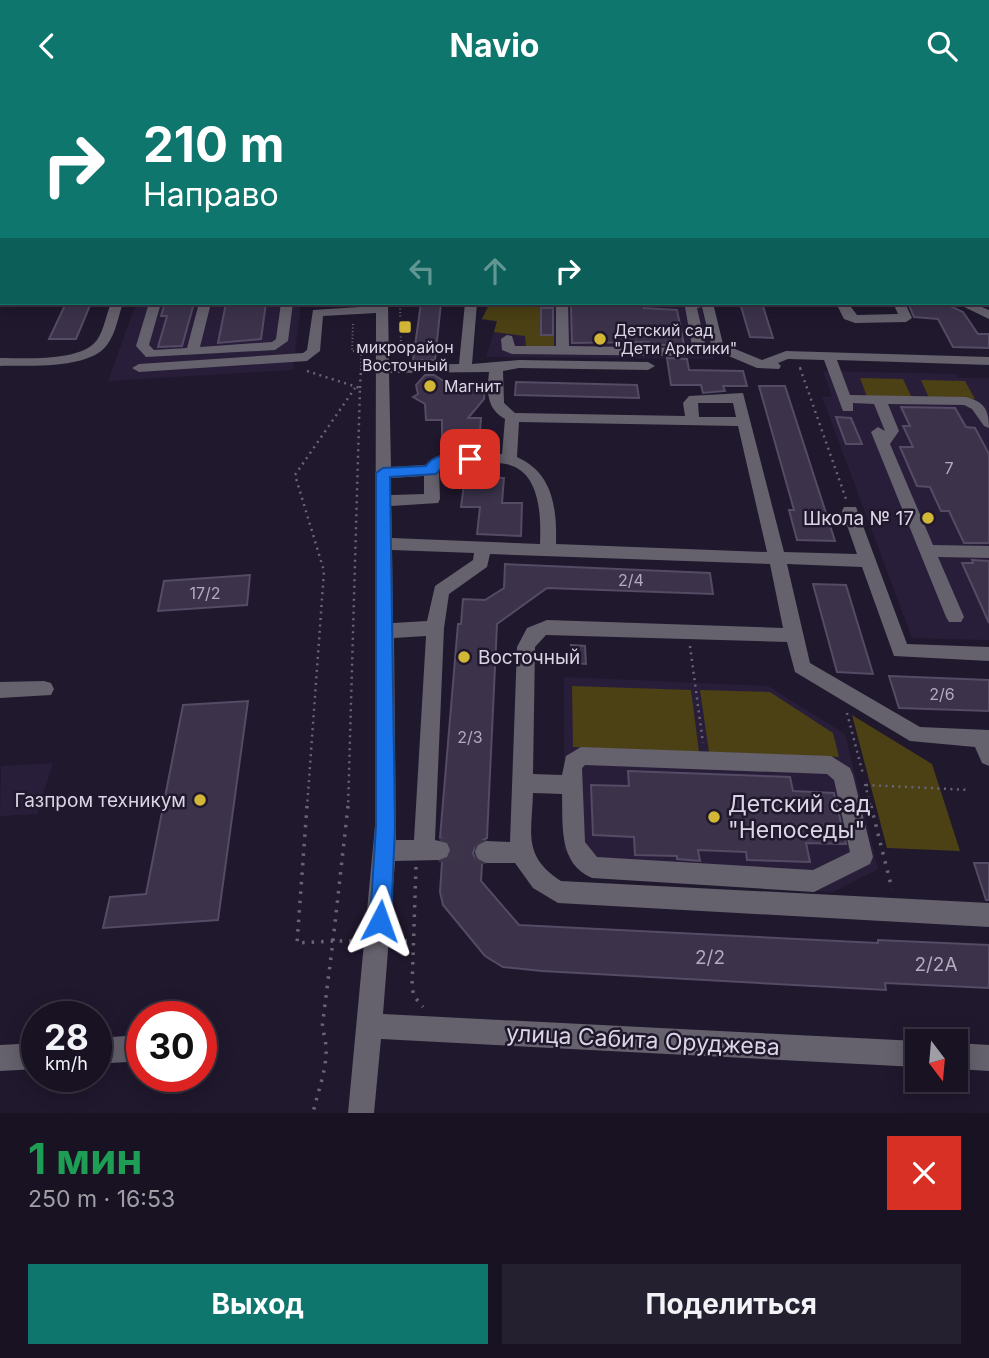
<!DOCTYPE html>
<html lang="ru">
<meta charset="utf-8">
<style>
:root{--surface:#181222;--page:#25202f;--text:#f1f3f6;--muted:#9f9ea5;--line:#363240;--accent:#0f766e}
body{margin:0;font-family:Inter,sans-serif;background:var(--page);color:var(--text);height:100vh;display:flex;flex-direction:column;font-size:26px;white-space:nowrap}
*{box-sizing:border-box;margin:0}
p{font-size:23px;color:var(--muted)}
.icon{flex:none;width:38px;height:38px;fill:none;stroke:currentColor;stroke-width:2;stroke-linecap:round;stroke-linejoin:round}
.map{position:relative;height:1022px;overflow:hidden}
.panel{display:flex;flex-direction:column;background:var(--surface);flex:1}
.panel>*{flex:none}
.hud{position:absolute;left:0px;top:0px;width:990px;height:214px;box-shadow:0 4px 18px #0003,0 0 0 2px var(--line);background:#0f766e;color:#fff;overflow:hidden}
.needle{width:46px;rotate:164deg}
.buttons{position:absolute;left:905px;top:938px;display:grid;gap:14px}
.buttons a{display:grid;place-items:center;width:63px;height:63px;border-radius:0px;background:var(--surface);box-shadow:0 4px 18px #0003,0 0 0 2px var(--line);font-size:35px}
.speed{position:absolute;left:21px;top:910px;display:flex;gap:14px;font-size:35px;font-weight:700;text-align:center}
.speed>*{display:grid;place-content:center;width:91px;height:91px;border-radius:50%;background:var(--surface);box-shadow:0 4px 18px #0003,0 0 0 2px var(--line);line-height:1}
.speed small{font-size:18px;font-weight:400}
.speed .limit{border:10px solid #d22;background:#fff;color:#111}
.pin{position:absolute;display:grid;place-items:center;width:60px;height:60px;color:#fff;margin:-30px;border-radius:14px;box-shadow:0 4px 10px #0006}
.me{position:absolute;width:77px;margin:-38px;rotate:4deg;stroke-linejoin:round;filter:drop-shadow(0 0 5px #0008)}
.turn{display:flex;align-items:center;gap:24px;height:147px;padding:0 28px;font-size:32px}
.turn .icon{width:91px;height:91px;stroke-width:2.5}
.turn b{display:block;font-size:49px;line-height:60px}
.lanes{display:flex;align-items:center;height:66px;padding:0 28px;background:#0003;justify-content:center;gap:35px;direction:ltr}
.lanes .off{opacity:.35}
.round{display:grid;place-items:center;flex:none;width:74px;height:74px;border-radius:0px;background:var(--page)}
.headline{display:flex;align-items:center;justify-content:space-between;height:119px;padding:0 28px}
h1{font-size:42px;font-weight:700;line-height:52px;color:#1e9e55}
.button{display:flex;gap:14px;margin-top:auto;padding:14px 28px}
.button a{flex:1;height:80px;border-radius:0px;background:var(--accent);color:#fff;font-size:28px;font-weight:700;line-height:80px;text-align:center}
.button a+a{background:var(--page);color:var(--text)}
header{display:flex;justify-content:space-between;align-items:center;height:91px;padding:0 28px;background:var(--accent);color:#fff;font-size:32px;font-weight:700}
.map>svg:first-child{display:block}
.built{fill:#291e3a}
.green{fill:#4b4114}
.building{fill:#3c334b;stroke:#544b64;stroke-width:2}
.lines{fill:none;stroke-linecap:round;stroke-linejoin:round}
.minor-tunnel{stroke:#3c3448;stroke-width:24;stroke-dasharray:24 12;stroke-linecap:butt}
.path-far2{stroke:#6b6477;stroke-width:2;stroke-dasharray:1 2.5;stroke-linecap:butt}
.path-far1{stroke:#6b6477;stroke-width:2.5;stroke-dasharray:2 4.5;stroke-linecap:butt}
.path{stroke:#6b6477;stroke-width:3.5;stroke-dasharray:2.5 7;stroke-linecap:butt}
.minor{fill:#65616d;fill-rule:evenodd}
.route{fill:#1a73e8;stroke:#114b97;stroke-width:2}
.poi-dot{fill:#d2b736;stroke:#20182d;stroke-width:2.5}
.labels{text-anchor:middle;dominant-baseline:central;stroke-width:5;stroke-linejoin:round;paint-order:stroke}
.far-poi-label{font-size:16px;fill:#dad5e4;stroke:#20182d;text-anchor:start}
.number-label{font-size:16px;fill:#b2acbe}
.poi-label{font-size:19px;fill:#dad5e4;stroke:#20182d;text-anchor:end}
.near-number-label{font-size:19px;fill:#b2acbe}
.near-poi-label{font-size:23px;fill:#dad5e4;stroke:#20182d;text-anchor:start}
.near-street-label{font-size:23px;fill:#dad5e4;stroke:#20182d}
</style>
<header><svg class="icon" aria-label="back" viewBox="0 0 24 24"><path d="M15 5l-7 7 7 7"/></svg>Navio<svg class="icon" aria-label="search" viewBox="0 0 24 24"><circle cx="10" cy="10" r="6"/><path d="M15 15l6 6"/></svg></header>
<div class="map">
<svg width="989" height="1022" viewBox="0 0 989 1022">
<rect width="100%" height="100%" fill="#20182d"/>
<!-- built -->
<path class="built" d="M136 212H301L293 279 108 290Z
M489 212H700L714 268 486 266 497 231 481 229Z
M823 280 956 283 958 287H989V549L912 547 822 306H832Z
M564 586 768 595 845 643 878 778 833 801 591 787 564 759Z
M53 672 37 723 0 725 1 675Z"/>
<!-- green -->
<path class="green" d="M0 0H620V2H2L0 126Z
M490 212H554V255H526L525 245 494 241 497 230 482 228Z
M860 287 903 288 912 307 867 306Z
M921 289 965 290 975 308 929 307Z
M572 595 691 599 699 661 573 656Z
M700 599 770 601 833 642 839 666 709 661Z
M852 624 932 673 960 760 887 757Z"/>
<!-- building -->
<path class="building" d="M66 212H91L76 248H49Z
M165 212H194L182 255 158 256 167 225H161Z
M226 212H266L261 248 218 252Z
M421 212H441L435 269H413Z
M598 212H643L644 217 677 219 684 254H649V251L572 252 571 215H598Z
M740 212H762L773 247 750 246Z
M908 212H944L963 221 978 243H989V257L953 256 938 228 914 226Z
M541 217H553V244H541Z
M667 267 687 268 689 279 743 280 747 295H723L725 300 703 302 701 294H671Z
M425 284H434L450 294 485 295 484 308 468 327H481L479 353 442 352V329H426L425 313 413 306 418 303 416 294Z
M516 291 637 294 639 307 515 304Z
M759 295H785L835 450 797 449 789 419H794Z
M901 316 955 317 966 336 975 337 989 363V452H964L949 420H941L930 396 917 395 900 356H913L903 335H910Z
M836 326 851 327 862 353H846Z
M465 386 504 387 502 412H522L521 445 477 443 480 416H461Z
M972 469 989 470V532L962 472H973Z
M505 473 710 482 713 503 547 497 497 533 487 747 477 752 473 762 476 769 482 773 481 790 519 834 878 852V849L989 854V897L885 892 886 899 542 880 503 876 485 865 443 814 440 801 442 771 449 767 452 758 448 749 440 747 458 533H461L463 508 485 509 504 497Z
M250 484 247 514 158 520 164 490Z
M813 493 846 494 873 583 837 581Z
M571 554 585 555 586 573 571 572Z
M889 585 989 589V620L899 617Z
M248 610 218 829 103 837 110 806 146 803 183 614Z
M628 680 790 686 793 700 834 702 846 753 806 752 810 771 747 769 746 761 698 759 700 770 677 768V765L635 764 634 746 593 744 591 694 629 695Z
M974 772H989V809H986Z"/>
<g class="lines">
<!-- minor-tunnel -->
<path class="minor-tunnel" d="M439 759 486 761"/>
<!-- path-far2 -->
<path class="path-far2" d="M707 0 728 2
M750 0 753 2
M151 2 162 0
M0 118 2 116
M0 129 2 131
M353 233 352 260 370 262
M397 260H401L400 212
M800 276 801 279
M361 279V262"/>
<!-- path-far1 -->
<path class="path-far1" d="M800 277 846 408
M307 280 360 297 348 717
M360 297 361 277
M690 555 703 652
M847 622 863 683
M865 693 871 717
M866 694 970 699
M307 717 324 480 295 384 355 297"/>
<!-- path -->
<path class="path" d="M307 715 297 852 333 850 322 937C333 966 319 994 313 1022
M348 715 333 850H357
M871 715 892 798
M416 776 412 896 414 905 423 916
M395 850H413
M918 941 956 943"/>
<!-- minor -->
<path class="minor" d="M854 0H864L865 2H855Z
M906 0H921L904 2Z
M968 0H982L966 2Z
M0 176H2V182H0Z
M111 212H123C118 226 116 242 107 254 88 279 29 274 0 275V267C25 267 81 271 97 249 104 239 106 224 111 212Z
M149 212H161L149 254 154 259 187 257 199 212H211L200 256 272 251 276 248 281 212H293L288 250 275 259 146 266 136 255Z
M376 212H388L389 274 459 273 465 212H477L472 273 519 269 648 271 655 275 648 279 519 277 503 280 504 312 515 322 685 325 683 312 689 305 743 302 784 461 857 463 842 420 844 416H856L907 553 989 556V570L894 565 862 476 787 473 810 572 920 636 989 639V675L982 672 975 656 910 650 795 581 787 551 546 544 535 556 533 683 562 684 566 665 581 656 831 665 850 677 853 684 873 766 870 773 814 801 592 787C558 773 563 733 562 703L533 702C532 742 522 765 561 790L989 812V836L558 812 533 797 515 772H486L478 768 475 761 478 754 486 750 510 751 517 556 527 537 547 529 783 537 770 473 490 463 487 476 449 503 444 537 435 749 447 752 450 759 447 766 439 769 395 770 383 923 917 950V976L381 948 374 1022H348L375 735 376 222 323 225 320 260 307 270 139 281 132 277 139 273 303 262 307 259 313 219 376 215ZM489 281C487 300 486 318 505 328L502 363H442L425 374 391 376 389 282ZM733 312 736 326H699L698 312ZM519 331 738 335 767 461 556 453C557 417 553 382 517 366ZM445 373C464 373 487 369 506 373 541 380 541 426 540 453L392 447 391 415 438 412 440 408 439 379ZM424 385V403L391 404V387ZM392 459 474 462 473 469 435 495 427 530 393 532ZM426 545 414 749H396L394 547ZM585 674 827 683 834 689 850 761 813 779 597 766 585 751 582 677Z
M556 212H568L569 255 689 257 692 255 685 216H661L655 212H713L723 253 762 269 786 260 989 266V274L837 269 850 304 966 306C984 311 989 318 989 337L984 335 972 318 964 314 888 313 899 340 890 353 933 454 989 455V467L938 466 964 526 961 531H949L946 526 871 341 878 336 885 340 874 313 853 312V320H843L824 269 788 268 778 272 781 275 779 278 757 277 712 258 702 216 697 217 706 257 691 265 512 263 502 259 501 248 507 244 512 245 515 255H556Z
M836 212H848L857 224 898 223 893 212H905L912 227 906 231 855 232 844 228Z
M956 212H972L989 219V228Z
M44 590 51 592 54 598 51 604 0 607V591Z
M142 944V970L96 973V947Z
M37 952V978L0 980V954Z
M956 952 989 954V980L956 978Z"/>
</g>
<!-- route -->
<path class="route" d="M470 363 474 365V371L445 373 436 383 390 386 395 735 391 830 388 837 380 840 373 837 370 830 376 735V382L383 377 426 375C435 361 454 364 470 363Z"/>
<!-- markers -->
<g class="poi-dot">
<rect x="398" y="229" width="14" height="14" rx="3.5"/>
<circle cx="600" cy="248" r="7"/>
<circle cx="430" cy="295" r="7"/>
<circle cx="928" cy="427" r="7"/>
<circle cx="464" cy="566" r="7"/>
<circle cx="200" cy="709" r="7"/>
<circle cx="714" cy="726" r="7"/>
</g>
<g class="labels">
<!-- far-poi labels -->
<g class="far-poi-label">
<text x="614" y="239">Детский сад<tspan x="614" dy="18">"Дети Арктики"</tspan></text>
<text x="405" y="256" text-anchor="middle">микрорайон<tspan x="405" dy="18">Восточный</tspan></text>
<text x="444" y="295">Магнит</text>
</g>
<!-- number labels -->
<g class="number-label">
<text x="949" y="377">7</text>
<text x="631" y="489">2/4</text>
<text x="205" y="502">17/2</text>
<text x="942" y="603">2/6</text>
<text x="470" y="646">2/3</text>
</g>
<!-- poi labels -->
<g class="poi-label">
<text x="914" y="427">Школа № 17</text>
<text x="478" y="566" text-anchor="start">Восточный</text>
<text x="186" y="709">Газпром техникум</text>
</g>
<!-- near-number labels -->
<g class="near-number-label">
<text x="710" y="866">2/2</text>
<text x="936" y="873">2/2А</text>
</g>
<!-- near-poi labels -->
<g class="near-poi-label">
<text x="728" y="713">Детский сад<tspan x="728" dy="26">"Непоседы"</tspan></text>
</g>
<!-- near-street labels -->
<g class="near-street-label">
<text transform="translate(643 949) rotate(3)">улица Сабита Оруджева</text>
</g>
</g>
</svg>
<div class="buttons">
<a><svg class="needle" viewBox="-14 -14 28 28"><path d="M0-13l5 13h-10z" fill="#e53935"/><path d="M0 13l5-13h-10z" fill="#9f9ea5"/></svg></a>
</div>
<div class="speed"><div>28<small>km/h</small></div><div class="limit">30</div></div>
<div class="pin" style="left:470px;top:368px;background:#d93025"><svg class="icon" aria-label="arrive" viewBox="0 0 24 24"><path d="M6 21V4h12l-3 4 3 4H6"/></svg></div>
<svg class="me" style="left:380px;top:830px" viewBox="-20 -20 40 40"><path d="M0-17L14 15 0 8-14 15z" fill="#1a73e8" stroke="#fff" stroke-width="4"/></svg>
<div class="hud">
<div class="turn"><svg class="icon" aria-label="right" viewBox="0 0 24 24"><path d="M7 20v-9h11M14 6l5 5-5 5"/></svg><div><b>210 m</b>Направо</div></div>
<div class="lanes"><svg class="icon off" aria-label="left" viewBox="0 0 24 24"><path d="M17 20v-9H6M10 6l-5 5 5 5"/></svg><svg class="icon off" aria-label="ahead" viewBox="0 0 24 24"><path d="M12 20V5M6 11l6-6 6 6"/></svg><svg class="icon" aria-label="right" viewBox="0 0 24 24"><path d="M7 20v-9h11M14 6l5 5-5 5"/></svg></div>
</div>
</div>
<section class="panel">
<div class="headline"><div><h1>1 мин</h1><p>250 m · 16:53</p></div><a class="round" style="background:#d93025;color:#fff"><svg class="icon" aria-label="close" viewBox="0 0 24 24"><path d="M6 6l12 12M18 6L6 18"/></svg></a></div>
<div class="button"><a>Выход</a><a>Поделиться</a></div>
</section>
